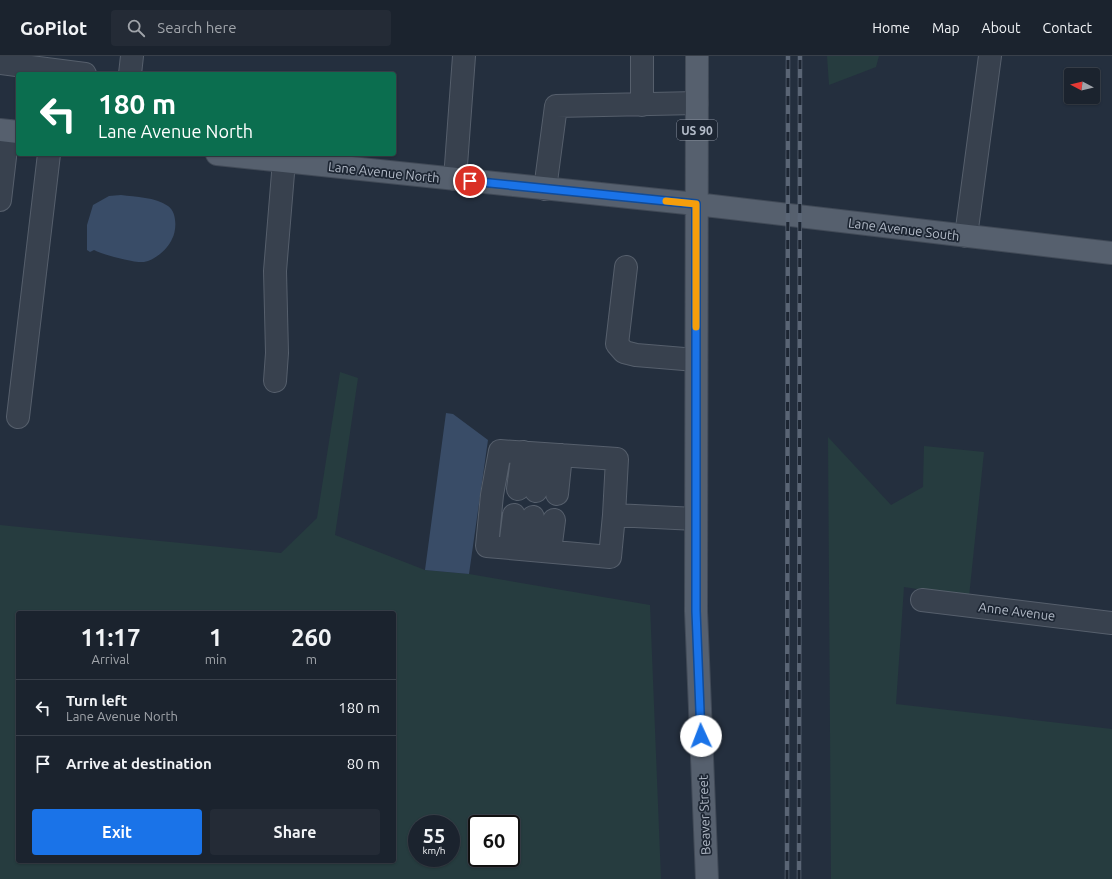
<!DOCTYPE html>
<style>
:root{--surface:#1b232e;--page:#242b36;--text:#f1f3f6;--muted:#a0a4aa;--line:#39404a;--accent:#1a73e8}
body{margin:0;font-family:Ubuntu,sans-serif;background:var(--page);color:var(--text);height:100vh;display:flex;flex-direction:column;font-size:15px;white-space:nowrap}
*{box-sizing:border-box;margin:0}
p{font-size:13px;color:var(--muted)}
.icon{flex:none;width:22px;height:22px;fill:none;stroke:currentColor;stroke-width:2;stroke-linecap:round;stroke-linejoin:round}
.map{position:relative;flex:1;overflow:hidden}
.details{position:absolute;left:16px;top:555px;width:380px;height:252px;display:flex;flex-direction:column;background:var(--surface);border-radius:4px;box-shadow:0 1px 3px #0004,0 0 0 1px var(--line)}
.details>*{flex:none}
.hud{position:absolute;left:16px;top:16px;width:380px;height:84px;border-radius:4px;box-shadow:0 1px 3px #0004,0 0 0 1px var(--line);background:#0b6e4f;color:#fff;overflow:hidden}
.needle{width:26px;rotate:277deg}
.fabs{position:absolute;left:1064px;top:12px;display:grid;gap:8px}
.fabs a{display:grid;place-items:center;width:36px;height:36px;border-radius:4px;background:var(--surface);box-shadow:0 1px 3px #0004,0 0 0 1px var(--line);font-size:20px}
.speed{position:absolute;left:408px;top:759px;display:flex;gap:8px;font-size:20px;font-weight:700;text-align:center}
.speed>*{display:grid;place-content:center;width:52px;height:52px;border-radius:50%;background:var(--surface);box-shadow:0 1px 3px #0004,0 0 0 1px var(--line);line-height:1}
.speed small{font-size:10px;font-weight:400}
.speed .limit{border:2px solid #111;border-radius:6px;background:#fff;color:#111}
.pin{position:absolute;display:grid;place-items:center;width:34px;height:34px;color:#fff;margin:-17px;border:2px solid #fff;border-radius:50%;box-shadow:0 1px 4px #0007}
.me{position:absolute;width:44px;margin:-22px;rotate:358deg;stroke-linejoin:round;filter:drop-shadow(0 0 3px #0008)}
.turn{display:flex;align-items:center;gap:14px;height:84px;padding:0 16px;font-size:18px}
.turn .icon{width:52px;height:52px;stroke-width:2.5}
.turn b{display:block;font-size:28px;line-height:34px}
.eta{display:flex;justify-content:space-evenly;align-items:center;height:68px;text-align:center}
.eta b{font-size:24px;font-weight:700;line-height:28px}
.cta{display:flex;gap:8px;margin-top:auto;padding:8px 16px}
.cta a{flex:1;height:46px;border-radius:4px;background:var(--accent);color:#fff;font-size:16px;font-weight:700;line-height:46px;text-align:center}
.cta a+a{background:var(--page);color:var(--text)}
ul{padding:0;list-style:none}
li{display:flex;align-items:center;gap:12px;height:56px;padding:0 16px;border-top:1px solid var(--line)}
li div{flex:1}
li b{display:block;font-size:15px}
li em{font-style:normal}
header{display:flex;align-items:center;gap:24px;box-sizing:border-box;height:56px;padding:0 20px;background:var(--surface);border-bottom:1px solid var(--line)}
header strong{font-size:19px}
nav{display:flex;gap:22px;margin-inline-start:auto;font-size:14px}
.search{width:280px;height:36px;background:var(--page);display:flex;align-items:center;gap:10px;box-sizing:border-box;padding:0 14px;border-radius:4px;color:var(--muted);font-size:15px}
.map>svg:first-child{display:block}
.green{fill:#263c3f;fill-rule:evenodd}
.water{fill:#394c67}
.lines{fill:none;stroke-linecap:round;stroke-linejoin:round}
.minor-casing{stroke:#565f6c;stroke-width:24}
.major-casing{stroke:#414a57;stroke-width:24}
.minor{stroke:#38414e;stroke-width:22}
.major{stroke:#56606e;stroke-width:22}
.rail-casing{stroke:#5a6575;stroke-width:4.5}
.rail{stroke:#1d2633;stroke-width:3;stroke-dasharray:9;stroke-linecap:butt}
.route-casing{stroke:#114b97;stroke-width:10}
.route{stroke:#1a73e8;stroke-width:7}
.slow{stroke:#f59e0b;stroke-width:7}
.labels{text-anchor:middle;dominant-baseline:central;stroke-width:3.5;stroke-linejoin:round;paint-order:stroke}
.shield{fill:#1d2633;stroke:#878f9c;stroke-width:1}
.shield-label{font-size:12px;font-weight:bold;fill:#b4bcc9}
.street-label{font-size:13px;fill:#b4bcc9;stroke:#1d2633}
</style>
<header>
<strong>GoPilot</strong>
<div class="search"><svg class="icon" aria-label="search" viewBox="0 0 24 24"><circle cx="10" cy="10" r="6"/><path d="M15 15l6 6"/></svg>Search here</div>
<nav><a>Home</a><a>Map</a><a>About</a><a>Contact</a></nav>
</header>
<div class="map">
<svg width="1112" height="823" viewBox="0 0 1112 823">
<rect width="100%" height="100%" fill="#242f3e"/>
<!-- green -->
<path class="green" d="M827 0H879L876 11 829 29Z
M340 316 358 322 335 479 425 514 469 518 650 549 661 823H0V469L281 497 317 462ZM18 557H394V805H18ZM417 768H451V802H417ZM477 768H511V802H477Z
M828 381 891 449 923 431 924 390 984 396 969 541 904 531 896 648 1112 673V823H831Z"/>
<!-- water -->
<path class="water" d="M121 139C136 141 155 141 168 150 177 156 177 174 172 183 168 193 155 204 144 206 134 207 104 199 94 194L90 196 87 194V169L93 149 109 140Z
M446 357 453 358 488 384 469 518 425 514Z"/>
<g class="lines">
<!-- minor casing -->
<g class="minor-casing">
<path id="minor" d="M0 7 85 18
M130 18 132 0
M642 49V0
M455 123 464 0
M545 133 556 50 697 47
M0 144 8 75
M966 180 990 0
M626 211 617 288 624 296 636 299 696 304
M275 325 277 297 275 215 284 105
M18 361 49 98
M518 433 523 396
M536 435 541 398
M557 438 561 399
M614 459 610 501 487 490 492 439 500 395 617 403 614 459 696 463
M510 491 514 459
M529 493 533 461
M550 495 554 464
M922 544 1112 567"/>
</g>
<!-- major casing -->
<g class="major-casing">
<path id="major" d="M697 0 696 555 707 823
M0 74 18 76
M217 98 696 148 1112 197"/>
</g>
<!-- minor -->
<use href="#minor" class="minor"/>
<!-- major -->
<use href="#major" class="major"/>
<!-- rail casing -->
<g class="rail-casing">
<path id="rail" d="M787 823 788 0
M799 823 800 0"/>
</g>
<!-- rail -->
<use href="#rail" class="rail"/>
</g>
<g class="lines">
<!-- route casing -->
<g class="route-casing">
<path id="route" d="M470 125 696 148V555L701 680"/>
</g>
<!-- route -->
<use href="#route" class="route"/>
<!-- slow -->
<path class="slow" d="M666 145 696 148V271"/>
</g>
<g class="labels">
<!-- shield labels -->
<rect class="shield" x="677" y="64" width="40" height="20" rx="3"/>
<g class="shield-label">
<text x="697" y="74">US 90</text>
</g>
<!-- street labels -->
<g class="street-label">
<text transform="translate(384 116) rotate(6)">Lane Avenue North</text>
<text transform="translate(904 173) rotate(7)">Lane Avenue South</text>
<text transform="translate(1017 555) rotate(7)">Anne Avenue</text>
<text transform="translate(704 759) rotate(-92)">Beaver Street</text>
</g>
</g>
</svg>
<div class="fabs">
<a><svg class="needle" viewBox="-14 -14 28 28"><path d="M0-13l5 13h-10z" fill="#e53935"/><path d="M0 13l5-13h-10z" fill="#a0a4aa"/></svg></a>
</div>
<div class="speed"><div>55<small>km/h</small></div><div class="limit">60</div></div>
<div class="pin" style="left:470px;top:125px;background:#d93025"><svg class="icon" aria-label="arrive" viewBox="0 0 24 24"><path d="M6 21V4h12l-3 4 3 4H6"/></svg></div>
<svg class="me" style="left:701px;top:680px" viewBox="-20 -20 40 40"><circle r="19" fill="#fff"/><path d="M0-13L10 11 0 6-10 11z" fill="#1a73e8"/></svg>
<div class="hud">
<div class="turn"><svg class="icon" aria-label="left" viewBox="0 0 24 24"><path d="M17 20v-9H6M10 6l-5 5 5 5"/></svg><div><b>180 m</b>Lane Avenue North</div></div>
</div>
<section class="details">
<div class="eta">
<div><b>11:17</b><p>Arrival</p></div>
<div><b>1</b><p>min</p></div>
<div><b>260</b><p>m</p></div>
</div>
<ul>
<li><svg class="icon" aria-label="left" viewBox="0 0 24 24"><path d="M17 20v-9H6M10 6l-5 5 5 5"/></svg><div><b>Turn left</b><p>Lane Avenue North</p></div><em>180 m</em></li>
<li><svg class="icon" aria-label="arrive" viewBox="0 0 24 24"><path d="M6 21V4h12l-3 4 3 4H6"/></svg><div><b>Arrive at destination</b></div><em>80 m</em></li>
</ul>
<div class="cta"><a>Exit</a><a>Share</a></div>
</section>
</div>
